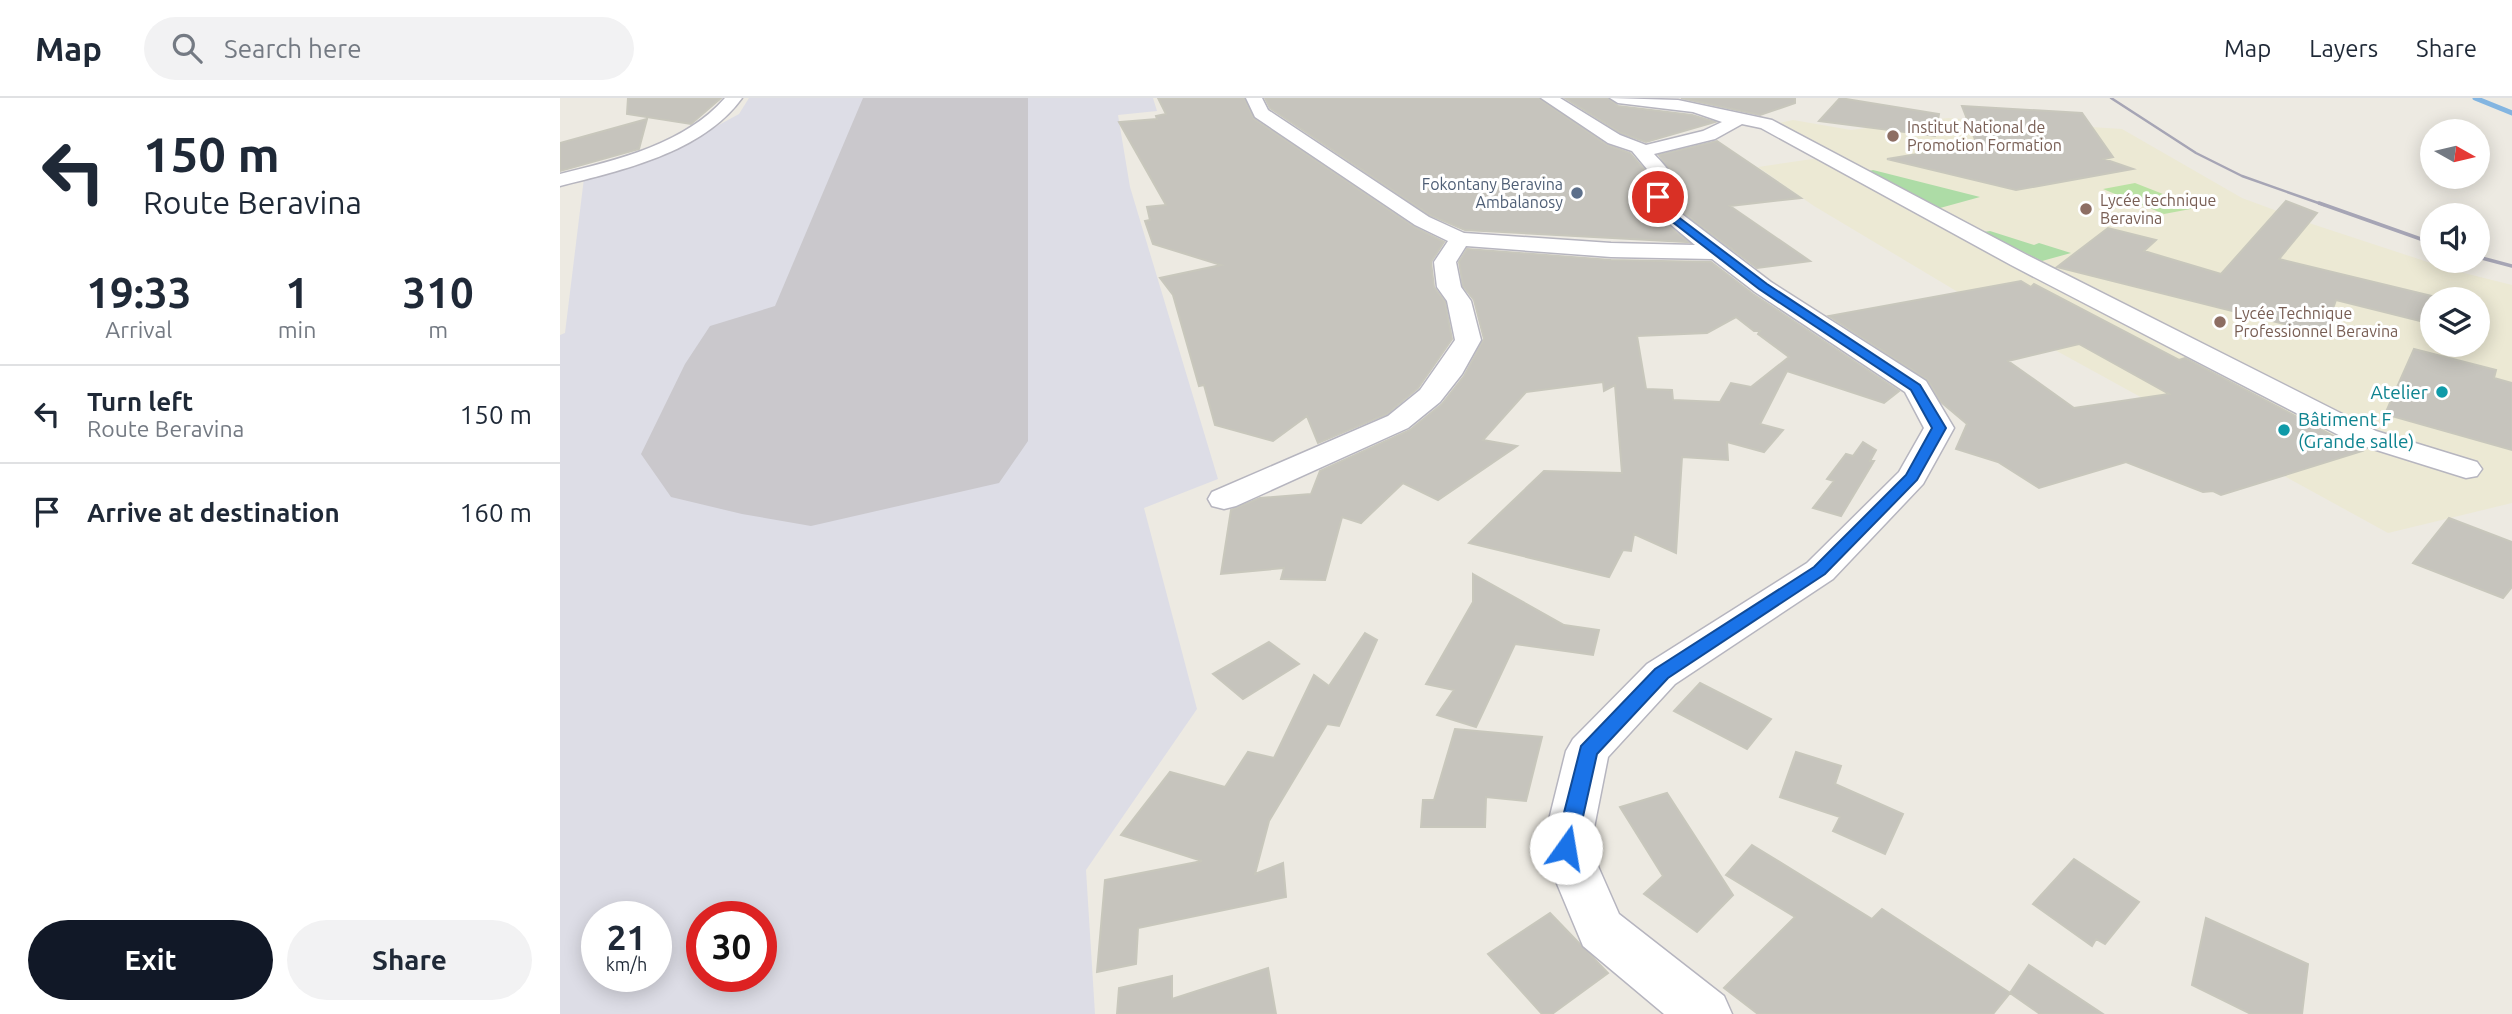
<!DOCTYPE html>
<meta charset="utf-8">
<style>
:root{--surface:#fff;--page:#f2f2f3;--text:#1f2937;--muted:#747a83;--line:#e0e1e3;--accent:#111827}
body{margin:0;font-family:Ubuntu,sans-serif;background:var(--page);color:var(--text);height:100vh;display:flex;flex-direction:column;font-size:26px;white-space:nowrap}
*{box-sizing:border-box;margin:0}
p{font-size:23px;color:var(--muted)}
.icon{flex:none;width:38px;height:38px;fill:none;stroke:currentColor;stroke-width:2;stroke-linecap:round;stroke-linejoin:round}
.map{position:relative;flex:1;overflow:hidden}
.drawer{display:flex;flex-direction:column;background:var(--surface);width:560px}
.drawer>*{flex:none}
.guide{background:#fff;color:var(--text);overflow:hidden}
.needle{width:46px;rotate:98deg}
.tools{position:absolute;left:1860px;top:21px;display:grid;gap:14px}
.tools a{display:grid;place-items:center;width:70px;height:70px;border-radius:50%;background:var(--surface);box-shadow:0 4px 18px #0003;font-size:35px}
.speed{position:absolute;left:21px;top:803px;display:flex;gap:14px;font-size:35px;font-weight:700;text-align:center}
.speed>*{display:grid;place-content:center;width:91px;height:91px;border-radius:50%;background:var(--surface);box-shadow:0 4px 18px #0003;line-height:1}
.speed small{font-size:18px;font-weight:400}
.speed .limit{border:10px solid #d22;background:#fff;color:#111}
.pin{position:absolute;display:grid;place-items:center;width:60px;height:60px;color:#fff;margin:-30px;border:4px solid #fff;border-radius:50%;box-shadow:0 2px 7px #0007}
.me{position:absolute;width:77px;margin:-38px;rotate:13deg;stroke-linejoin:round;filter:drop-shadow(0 0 5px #0008)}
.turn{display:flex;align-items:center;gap:24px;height:147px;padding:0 28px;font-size:32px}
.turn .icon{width:91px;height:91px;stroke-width:2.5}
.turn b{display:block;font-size:49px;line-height:60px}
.eta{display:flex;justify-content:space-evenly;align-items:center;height:119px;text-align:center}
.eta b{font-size:42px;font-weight:700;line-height:49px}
.action{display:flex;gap:14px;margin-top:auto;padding:14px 28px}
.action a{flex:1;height:80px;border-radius:42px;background:var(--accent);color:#fff;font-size:28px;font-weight:700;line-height:80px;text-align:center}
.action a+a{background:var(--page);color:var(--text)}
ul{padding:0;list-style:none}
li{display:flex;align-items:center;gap:21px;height:98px;padding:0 28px;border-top:2px solid var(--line)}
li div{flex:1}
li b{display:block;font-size:26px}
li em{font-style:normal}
header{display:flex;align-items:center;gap:42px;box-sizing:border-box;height:98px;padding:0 35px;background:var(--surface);border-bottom:2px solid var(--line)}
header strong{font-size:33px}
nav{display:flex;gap:38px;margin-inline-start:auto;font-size:24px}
.search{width:490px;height:63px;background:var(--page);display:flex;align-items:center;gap:18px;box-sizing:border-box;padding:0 24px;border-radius:38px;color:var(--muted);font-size:26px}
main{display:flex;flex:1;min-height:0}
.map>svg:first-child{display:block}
.education{fill:#ece9d4;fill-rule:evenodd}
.airport{fill:#dddde6;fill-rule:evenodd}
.green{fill:#addca6}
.pitch{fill:#bae2a3}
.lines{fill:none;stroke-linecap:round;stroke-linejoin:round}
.stream{stroke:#83b5e1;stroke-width:5}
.runway{fill:#cac8cc;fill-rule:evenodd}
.building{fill:#c6c4bd;stroke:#c8c7bc;stroke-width:2;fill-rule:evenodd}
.minor-casing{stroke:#b6b5bf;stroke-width:3}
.minor{fill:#fff;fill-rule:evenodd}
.rail-far1{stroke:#a6a5b5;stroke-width:2.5}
.rail{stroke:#a6a5b5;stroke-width:3.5}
.route{fill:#1a73e8;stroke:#114b97;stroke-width:2}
.education-dot{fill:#8d6e63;stroke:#fff;stroke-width:2.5}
.service-dot{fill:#5c6f8a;stroke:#fff;stroke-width:2.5}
.culture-dot{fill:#0f9aa8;stroke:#fff;stroke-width:2.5}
.labels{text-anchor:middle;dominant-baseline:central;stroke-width:6;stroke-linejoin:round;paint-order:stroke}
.far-education-label{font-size:16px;fill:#785e54;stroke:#fff;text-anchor:start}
.far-service-label{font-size:16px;fill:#4e5e75;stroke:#fff;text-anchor:end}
.culture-label{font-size:19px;fill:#0d838f;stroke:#fff;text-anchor:end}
</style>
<header>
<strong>Map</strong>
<div class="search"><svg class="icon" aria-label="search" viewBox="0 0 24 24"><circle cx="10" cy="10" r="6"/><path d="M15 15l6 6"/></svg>Search here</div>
<nav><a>Map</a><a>Layers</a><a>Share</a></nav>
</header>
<main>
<section class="drawer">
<div class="guide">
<div class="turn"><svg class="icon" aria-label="left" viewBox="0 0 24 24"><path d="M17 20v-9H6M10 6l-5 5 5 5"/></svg><div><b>150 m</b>Route Beravina</div></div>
</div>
<div class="eta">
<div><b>19:33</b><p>Arrival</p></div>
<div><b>1</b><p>min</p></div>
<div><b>310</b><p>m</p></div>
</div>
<ul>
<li><svg class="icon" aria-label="left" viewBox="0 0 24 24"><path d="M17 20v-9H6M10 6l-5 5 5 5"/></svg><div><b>Turn left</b><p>Route Beravina</p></div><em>150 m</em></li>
<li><svg class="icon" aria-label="arrive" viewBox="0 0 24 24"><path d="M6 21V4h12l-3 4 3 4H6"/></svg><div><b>Arrive at destination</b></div><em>160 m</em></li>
</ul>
<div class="action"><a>Exit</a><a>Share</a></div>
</section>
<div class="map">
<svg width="1952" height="916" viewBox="0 0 1952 916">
<rect width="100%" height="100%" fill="#edeae2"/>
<!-- education -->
<path class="education" d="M1388 20 1562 31 1682 100 1752 126 1892 172 1952 187V405L1828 435 1495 252 1254 108 1198 69 1259 60 1200 29 1233 22 1291 32ZM1872 201H1918V247H1872Z"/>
<!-- airport -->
<path class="airport" d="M189 0H593L597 13 558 17 570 89 658 381 584 410 637 611 526 772 535 916H0V237L5 235 24 80 120 48 179 16ZM37 819H96V878H37ZM142 819H201V878H142Z"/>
<!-- green -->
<path class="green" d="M1313 72 1420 99 1380 110 1309 73Z
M1430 133 1474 147 1479 145 1511 155 1482 163 1423 134Z"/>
<!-- pitch -->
<path class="pitch" d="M1575 85 1636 109V110L1604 116 1543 91Z"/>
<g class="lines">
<!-- stream -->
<path class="stream" d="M1915 0 1952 15"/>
<!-- runway -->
<path class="runway" d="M303 0H468V343L439 385 251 428 182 416 111 399 81 356 125 266 150 228 215 208Z"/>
</g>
<!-- building -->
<path class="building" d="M68 0H161L131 26 67 16Z
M598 0H684L694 21 854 129 884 144 871 164 874 189 885 204 892 241 858 290 827 316 758 345 747 318 713 343 655 327 644 287 639 288 613 197 600 180 661 167 593 146 585 123 590 122 587 109 606 107 559 24 597 21 596 18 606 16Z
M705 0H978L1047 47 1070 55 1090 78 1085 100 1089 112 1128 144 905 132 870 117 710 10Z
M1005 0H1048L1058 8 1132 17 1155 24 1086 44 1061 35Z
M1121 0H1235V5L1200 17Z
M1280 0 1379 16 1375 38 1259 23Z
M1402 8 1522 15 1553 59 1544 61 1573 71 1456 92 1327 61 1425 45 1416 44Z
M87 21 79 51 0 73V45Z
M1157 43 1241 100 1170 108 1250 163 1197 170 1112 106 1114 80 1099 57Z
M1726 103 1757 115 1719 161 1872 198V226L1776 202 1764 236 1497 169 1548 130 1596 142 1584 153 1661 176Z
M907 151 1051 162 1151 164 1193 196 1339 293 1324 305 1227 273 1200 326 1223 332 1204 354 1167 344 1168 362 1122 359 1116 455 1074 436 1071 453 1063 452 1049 479 909 445 984 373 1062 375 1055 287 1044 293 1043 284 966 294 923 342 957 348 878 402 843 385 801 425 782 419 765 482 721 481 724 470 661 476 671 412 700 400 751 396 760 373 850 332 882 306 904 278 924 241 914 202 903 188 899 164ZM1176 219 1194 233H1200L1198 236 1229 259 1191 289 1171 285 1160 304 1113 302 1112 292 1086 291 1077 238 1147 235Z
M1461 183 1471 189 1474 186 1619 262 1625 260 1802 353 1661 397 1653 393 1643 394 1566 364 1479 390 1438 364 1396 351 1407 326 1381 304 1368 282 1269 218ZM1519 246 1609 296 1514 310 1448 263Z
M1854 251 1936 272 1934 280 1952 285V352L1825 316Z
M1303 344 1316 352 1310 363H1314L1281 418 1253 410 1274 383 1267 381 1286 356 1293 358Z
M1889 420 1952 444V489L1943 500 1853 465Z
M913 476 1004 527 1039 532 1033 557 955 546 916 629 877 617 894 592 866 586 913 504Z
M805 535 817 542 779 628 767 626 709 723 695 776 723 765 726 799 578 830 576 866 537 874 545 782 642 763 561 737 610 674 665 689 688 654 714 660 754 577 769 588Z
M709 544 739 566 683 601 653 576Z
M1140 585 1211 621 1187 651 1114 613Z
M895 631 982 639 966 703 926 699 925 729H861L863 702H874Z
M1236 654 1281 668 1275 686 1343 716 1325 756 1273 733 1280 719 1220 699Z
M1107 695 1173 797 1137 834 1084 796 1103 778 1060 709Z
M1192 747 1312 821 1322 811 1450 895 1433 916H1198L1164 890 1235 819 1166 777Z
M1514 761 1579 804 1545 846 1536 841 1532 848 1473 806Z
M990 815 1048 875 992 916H982L928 856Z
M1646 820 1748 866 1742 916H1691L1632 887Z
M1469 867 1543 916H1480L1450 895Z
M708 870 716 916H557L559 890 612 878V901Z"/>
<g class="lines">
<!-- minor casing -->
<g class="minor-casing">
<path id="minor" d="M165 0H182C142 55 62 72 0 88V76C57 62 125 46 165 0Z
M686 0H702L708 12 869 119 904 135 1051 145 1135 147 1091 110 1088 99 1093 83 1092 77 1072 53 1048 45 981 0H1000L1060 37 1086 47 1143 33 1162 24 1133 14 1058 5 1050 0 1118 2 1212 22 1467 157 1816 333 1917 364 1922 371 1917 378 1906 380 1794 345 1451 167 1201 30 1182 26 1155 41 1094 56C1101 64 1113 74 1112 85 1111 94 1108 98 1110 107L1211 184 1366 283 1394 330 1363 386 1273 481 1115 586 1048 659 1030 750 1059 816 1164 898 1172 916H1104L1023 848 982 750 1006 653 1013 641 1087 566 1247 465 1339 374 1364 330 1345 294 1195 194 1152 161 1051 159 906 148 896 164 901 189 911 203 921 242 902 276 880 304 848 330 676 408 664 411 652 408 648 401 652 394 828 318 860 292 895 242 887 203 877 189 874 164 888 143 855 127 695 19Z"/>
</g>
<!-- minor -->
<use href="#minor" class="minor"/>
<!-- rail-far1 -->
<path class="rail-far1" d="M1551 0 1636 55 1682 78 1764 107"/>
<!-- rail -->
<path class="rail" d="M1759 105 1872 145
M1918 159 1952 168"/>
</g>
<!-- route -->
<path class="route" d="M1095 97H1101L1105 109 1207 186 1360 287 1386 330 1357 382 1265 476 1108 580 1037 656 1016 750 1013 757 1006 759 998 757 995 750 1021 648 1095 571 1254 469 1346 377 1372 330 1351 292 1199 191 1097 112Z"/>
<!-- markers -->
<g class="education-dot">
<circle cx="1333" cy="38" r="7"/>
<circle cx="1526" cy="111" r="7"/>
<circle cx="1660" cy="224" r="7"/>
</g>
<circle class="service-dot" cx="1017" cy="95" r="7"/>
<g class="culture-dot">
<circle cx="1882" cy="294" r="7"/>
<circle cx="1724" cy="332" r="7"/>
</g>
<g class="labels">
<!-- far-education labels -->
<g class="far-education-label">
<text x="1347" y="29">Institut National de<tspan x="1347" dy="18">Promotion Formation</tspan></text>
<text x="1540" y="102">Lycée technique<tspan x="1540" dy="18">Beravina</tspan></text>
<text x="1674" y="215">Lycée Technique<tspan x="1674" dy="18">Professionnel Beravina</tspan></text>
</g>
<!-- far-service labels -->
<g class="far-service-label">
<text x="1003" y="86">Fokontany Beravina<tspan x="1003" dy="18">Ambalanosy</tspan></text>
</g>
<!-- culture labels -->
<g class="culture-label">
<text x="1868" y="294">Atelier</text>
<text x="1738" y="321" text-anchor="start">Bâtiment F<tspan x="1738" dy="22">(Grande salle)</tspan></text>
</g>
</g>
</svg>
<div class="tools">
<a><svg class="needle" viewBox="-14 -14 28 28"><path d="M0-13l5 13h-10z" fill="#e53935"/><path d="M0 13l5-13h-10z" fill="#747a83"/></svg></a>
<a><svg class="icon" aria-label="sound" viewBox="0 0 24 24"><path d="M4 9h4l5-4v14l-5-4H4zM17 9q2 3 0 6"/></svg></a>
<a><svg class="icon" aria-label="layers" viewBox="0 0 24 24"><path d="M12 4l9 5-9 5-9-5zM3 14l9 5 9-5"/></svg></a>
</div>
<div class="speed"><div>21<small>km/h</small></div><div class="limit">30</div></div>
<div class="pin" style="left:1098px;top:99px;background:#d93025"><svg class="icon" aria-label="arrive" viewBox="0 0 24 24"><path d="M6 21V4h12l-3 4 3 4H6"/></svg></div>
<svg class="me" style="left:1006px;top:750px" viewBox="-20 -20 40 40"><circle r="19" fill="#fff"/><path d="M0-13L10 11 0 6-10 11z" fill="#1a73e8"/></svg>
</div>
</main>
